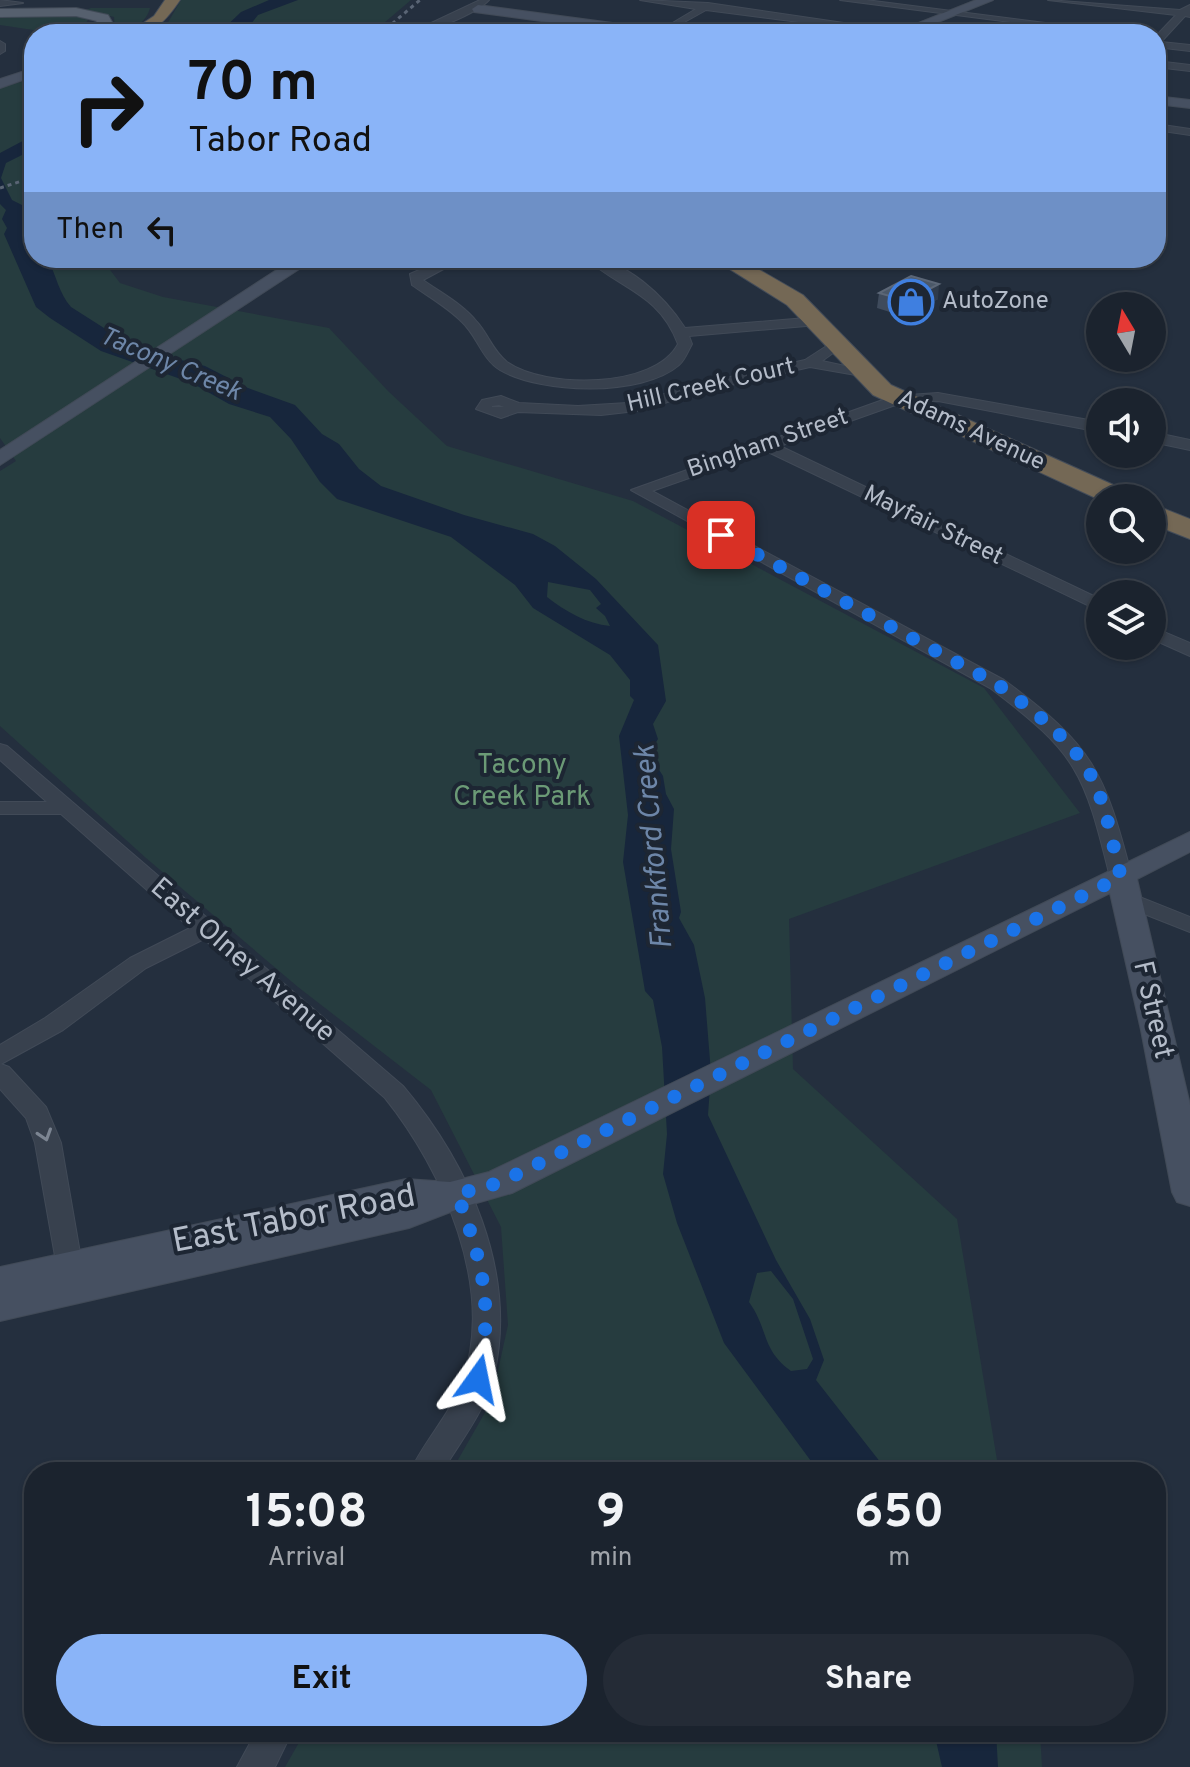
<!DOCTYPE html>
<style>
:root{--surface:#1b232e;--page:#242b36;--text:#f1f3f6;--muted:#a0a4aa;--line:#39404a;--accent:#8ab4f8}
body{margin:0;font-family:Overpass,sans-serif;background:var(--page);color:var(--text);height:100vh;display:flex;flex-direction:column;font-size:30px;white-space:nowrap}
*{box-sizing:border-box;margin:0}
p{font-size:26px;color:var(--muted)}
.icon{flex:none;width:44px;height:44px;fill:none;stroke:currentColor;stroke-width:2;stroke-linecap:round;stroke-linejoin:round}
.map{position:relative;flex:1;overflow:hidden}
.details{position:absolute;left:24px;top:1462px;width:1142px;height:280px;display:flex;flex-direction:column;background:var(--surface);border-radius:32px;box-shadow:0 2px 6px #0004,0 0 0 2px var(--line)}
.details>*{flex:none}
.banner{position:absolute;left:24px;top:24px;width:1142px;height:244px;border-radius:32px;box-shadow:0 2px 6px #0004,0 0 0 2px var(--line);background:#8ab4f8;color:#111;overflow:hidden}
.needle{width:52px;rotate:350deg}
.tools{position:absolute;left:1086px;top:292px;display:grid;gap:16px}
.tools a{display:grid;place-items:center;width:80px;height:80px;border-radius:50%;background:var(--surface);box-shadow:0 2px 6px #0004,0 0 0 2px var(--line);font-size:40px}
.pin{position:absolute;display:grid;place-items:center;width:68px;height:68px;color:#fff;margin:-34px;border-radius:16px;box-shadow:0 4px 12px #0006}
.me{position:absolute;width:88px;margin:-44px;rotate:12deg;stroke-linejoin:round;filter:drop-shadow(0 0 6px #0008)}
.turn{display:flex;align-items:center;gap:28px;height:168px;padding:0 32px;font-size:36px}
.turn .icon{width:104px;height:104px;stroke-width:2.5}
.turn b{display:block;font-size:56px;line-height:68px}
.then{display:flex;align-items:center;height:76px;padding:0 32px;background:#0003;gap:16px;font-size:30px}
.eta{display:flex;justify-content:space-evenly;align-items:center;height:136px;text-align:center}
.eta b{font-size:48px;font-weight:700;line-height:56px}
.cta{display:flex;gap:16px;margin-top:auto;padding:16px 32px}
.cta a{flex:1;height:92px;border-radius:48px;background:var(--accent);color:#111;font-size:32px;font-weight:700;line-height:92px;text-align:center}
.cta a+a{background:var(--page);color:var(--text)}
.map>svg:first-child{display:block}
.green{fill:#263c3f}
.water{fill:#17263c;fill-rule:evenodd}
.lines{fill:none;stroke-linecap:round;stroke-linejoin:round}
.street-casing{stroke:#414a57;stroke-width:2}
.secondary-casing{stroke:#414a57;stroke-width:2}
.primary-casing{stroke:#414a57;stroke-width:2}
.highway-casing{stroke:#434c59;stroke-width:2}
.street{fill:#38414e;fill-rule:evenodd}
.secondary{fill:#465061;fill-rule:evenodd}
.primary{fill:#56606e;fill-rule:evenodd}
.highway{fill:#746855;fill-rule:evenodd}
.rail{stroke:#5a6575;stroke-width:3;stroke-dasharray:4 4;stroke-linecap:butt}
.wall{fill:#3f4b5c}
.shaded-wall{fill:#2f3b4b}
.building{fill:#4b5868;stroke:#5c6777;stroke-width:2}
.oneway{stroke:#7c8592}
.route{stroke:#1a73e8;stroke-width:14;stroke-dasharray:0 25.2}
.labels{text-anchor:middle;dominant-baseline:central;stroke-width:8;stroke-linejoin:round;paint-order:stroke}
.far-poi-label{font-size:24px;fill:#b4bcc9;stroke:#1d2633;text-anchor:start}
.far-street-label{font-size:24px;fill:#b4bcc9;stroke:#1d2633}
.far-water-label{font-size:26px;font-style:italic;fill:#6d86a8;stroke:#1d2633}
.park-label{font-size:28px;fill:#6b9a76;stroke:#1d2633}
.street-label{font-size:28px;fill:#b4bcc9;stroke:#1d2633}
.water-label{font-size:30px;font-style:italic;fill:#6d86a8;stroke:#1d2633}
.near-street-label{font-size:34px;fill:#b4bcc9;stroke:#1d2633}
</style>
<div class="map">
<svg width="1190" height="1767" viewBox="0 0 1190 1767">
<rect width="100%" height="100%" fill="#242f3e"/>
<!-- green -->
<path class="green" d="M181 0H411L371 34H155L163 31Z
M91 8H150C146 24 130 32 115 31L114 17 86 10Z
M0 16 82 17 88 20 81 30 89 34H60L0 25Z
M34 78V258H101L120 283 163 297 329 328 388 391 447 446 633 501 984 688 1080 813 789 919 793 1069 957 1219 999 1472H451L491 1402 508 1325 501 1227 431 1090 298 987 146 858 0 726V471L16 461 0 438V88Z
M305 1732H1040L1042 1767H285Z"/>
<!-- water -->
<path class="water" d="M269 0H298L258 15 243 34H218L241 12Z
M34 135V149L6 163 1 178 12 200 26 207 33 221 34 258H47C56 274 59 294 71 307L137 349 205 366 248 388 295 405 322 434 339 444 359 469 381 486 464 515 533 534 555 546 596 579 658 645 666 701 653 724 658 739 649 754 663 776 666 794 674 809 671 849 681 912 679 918 694 945 705 998 711 1073 708 1115 776 1260 810 1319 824 1360 816 1380 888 1472H819L724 1343 677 1223 663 1174 667 1134 662 1047 653 1000 645 991 623 862 628 815 619 736 634 700 630 696V680L610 655 533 608 515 585 451 537 337 499 320 482 291 439 270 417 229 404 192 383 101 351 50 318 36 307 4 234 7 228 2 219 6 210 0 204V153ZM548 582 590 590 601 604 596 608 605 616 610 626C587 624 565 611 547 597ZM771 1271 793 1299 813 1359 807 1369 791 1371C761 1349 769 1330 749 1302L757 1273Z
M934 1732H996L998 1767H942Z"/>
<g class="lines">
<!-- street casing -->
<g class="street-casing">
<path id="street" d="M0 0 23 3 0 6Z
M480 0H489C476 14 427 34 408 34Z
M640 0 708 3 919 34H892L706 10 663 34H654L696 9Z
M840 0H866L1132 34H1104Z
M1048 0 1180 10 1190 5V17L1185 16 1161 42 1190 45V51L1156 47V36L1176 15Z
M0 41 5 44V51L0 54Z
M1156 61 1190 65V71L1156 67Z
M1156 124 1190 129V135L1156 130Z
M447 258H464L423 280C441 293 463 304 477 322 488 334 493 351 507 362 545 389 655 389 678 344 659 293 621 290 586 258 625 258 665 297 685 328L818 317 825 321 818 325 689 336 692 344C688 351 685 360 679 365 642 397 541 394 500 370 482 359 477 336 462 322 447 307 429 297 412 285L410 274Z
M839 338 844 339V345L822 361 873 372V378L810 367 687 395 645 410 601 415 518 412 501 418 476 409 482 400 501 396 519 403 578 406 644 402 677 389 805 360ZM499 405 504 407H492V406Z
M938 393 1100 422V432L938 401 901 403 780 446 1100 599V611L766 451 652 491 1004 680C1094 747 1104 770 1132 877L1129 882 1121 884 1110 877C1084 772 1078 754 990 688L631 490 894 396Z
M1152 432 1190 440V450L1152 442Z
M1152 627 1190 643V656L1152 639Z
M0 744 7 746 403 1086C468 1163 518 1271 494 1375 486 1410 460 1442 442 1472H410C424 1441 450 1415 462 1382 496 1289 443 1170 385 1098L204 939 146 968 63 1030 1 1064 9 1067 46 1107 61 1143 85 1282 81 1290 71 1293 61 1290 35 1143 26 1118 0 1089V1045L45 1018 130 958 190 928 61 814H0V802H47L0 760Z
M1127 892 1190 917V932L1119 904 1116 899Z
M256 1732H292L275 1767H237Z"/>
</g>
<!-- secondary casing -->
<g class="secondary-casing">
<path id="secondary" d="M976 0H993L908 34H891Z
M478 5 665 30 671 34H637L474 12 472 9Z
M34 68V76L0 88V79Z
M1156 96 1190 100V108L1156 104Z
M295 258H316L0 465V450Z
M1190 832V852L1137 879 1190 1105V1206L1177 1202 1172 1192 1141 1030 1110 893 512 1193 466 1206 409 1228 0 1321V1267L406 1179 450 1182 489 1172Z"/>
</g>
<!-- primary casing -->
<g class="primary-casing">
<path id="primary" d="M76 8 108 15 112 22 99 29 92 25 97 21 76 16 0 17V9Z"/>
</g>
<!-- highway casing -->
<g class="highway-casing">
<path id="highway" d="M165 0H180C165 22 154 34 127 34L154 16Z
M712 258H739L803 295 891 385 1129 492 1133 498 1100 500 873 395 787 305Z
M1152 504 1190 519V539L1152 524Z"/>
</g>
<!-- street -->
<use href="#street" class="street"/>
<!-- secondary -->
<use href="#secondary" class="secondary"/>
<!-- primary -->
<use href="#primary" class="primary"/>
<!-- highway -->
<use href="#highway" class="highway"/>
<!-- rail -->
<path class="rail" d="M380 34 420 0
M0 188 34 177"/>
</g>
<!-- wall -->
<path class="wall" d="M879 293 938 299 906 317 877 308Z"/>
<!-- shaded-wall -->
<path class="shaded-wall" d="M939 284 938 299 906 317 907 301Z"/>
<!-- building -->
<path class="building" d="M911 276 939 284 907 301 879 293Z"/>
<!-- one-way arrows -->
<defs><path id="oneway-chevron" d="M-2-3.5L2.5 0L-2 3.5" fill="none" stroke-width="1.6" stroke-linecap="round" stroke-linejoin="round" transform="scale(2)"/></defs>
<use class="oneway" href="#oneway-chevron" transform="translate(45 1135) rotate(72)"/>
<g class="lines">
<!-- route -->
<path class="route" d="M478 1379C494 1306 483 1263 457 1194L499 1183 1121 877C1113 847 1108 814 1096 786 1078 743 1033 710 997 684L721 535"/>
</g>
<!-- icons -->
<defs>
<g id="shop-ring" transform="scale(2.3)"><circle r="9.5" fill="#1d2633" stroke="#3f7fe0" stroke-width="1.5"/><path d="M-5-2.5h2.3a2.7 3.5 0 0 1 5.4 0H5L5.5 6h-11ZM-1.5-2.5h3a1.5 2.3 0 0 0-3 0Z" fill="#3f7fe0"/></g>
</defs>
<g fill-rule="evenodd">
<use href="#shop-ring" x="911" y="302"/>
</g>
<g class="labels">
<!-- far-poi labels -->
<g class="far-poi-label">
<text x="942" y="302">AutoZone</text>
</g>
<!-- far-street labels -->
<g class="far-street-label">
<text transform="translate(711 386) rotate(-13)">Hill Creek Court</text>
<text transform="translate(971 431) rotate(25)">Adams Avenue</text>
<text transform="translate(768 444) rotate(-19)">Bingham Street</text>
<text transform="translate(933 526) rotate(26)">Mayfair Street</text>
</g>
<!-- far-water labels -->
<g class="far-water-label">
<text transform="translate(170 365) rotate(23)">Tacony Creek</text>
</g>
<!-- park labels -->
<g class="park-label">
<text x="522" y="766">Tacony<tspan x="522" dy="32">Creek Park</tspan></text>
</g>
<!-- street labels -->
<g class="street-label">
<text transform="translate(242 961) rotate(41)">East Olney Avenue</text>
<text transform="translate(1152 1010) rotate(77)">F Street</text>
</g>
<!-- water labels -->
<g class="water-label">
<text transform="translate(655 847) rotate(-95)">Frankford Creek</text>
</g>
<!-- near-street labels -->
<g class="near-street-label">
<text transform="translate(294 1220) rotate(-11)">East Tabor Road</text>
</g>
</g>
</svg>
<div class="tools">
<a><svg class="needle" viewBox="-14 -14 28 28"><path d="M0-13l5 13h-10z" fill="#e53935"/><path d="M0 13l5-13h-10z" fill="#a0a4aa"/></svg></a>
<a><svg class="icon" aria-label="sound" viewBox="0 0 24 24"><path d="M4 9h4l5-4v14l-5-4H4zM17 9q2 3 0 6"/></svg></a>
<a><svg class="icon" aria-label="search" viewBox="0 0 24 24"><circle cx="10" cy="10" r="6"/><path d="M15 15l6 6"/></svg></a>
<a><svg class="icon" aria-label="layers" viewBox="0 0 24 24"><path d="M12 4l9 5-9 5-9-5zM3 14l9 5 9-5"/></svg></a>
</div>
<div class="pin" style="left:721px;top:535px;background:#d93025"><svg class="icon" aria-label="arrive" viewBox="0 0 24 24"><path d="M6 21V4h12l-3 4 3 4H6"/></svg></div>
<svg class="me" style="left:478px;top:1379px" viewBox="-20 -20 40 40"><path d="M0-17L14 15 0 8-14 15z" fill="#1a73e8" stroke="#fff" stroke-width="4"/></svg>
<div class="banner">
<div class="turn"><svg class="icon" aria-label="right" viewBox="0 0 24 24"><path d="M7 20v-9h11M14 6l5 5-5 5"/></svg><div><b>70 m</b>Tabor Road</div></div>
<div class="then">Then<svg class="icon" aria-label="left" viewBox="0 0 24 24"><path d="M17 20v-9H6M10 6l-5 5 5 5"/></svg></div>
</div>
<section class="details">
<div class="eta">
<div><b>15:08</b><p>Arrival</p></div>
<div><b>9</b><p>min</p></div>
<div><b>650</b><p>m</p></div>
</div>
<div class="cta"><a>Exit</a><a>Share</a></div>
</section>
</div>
